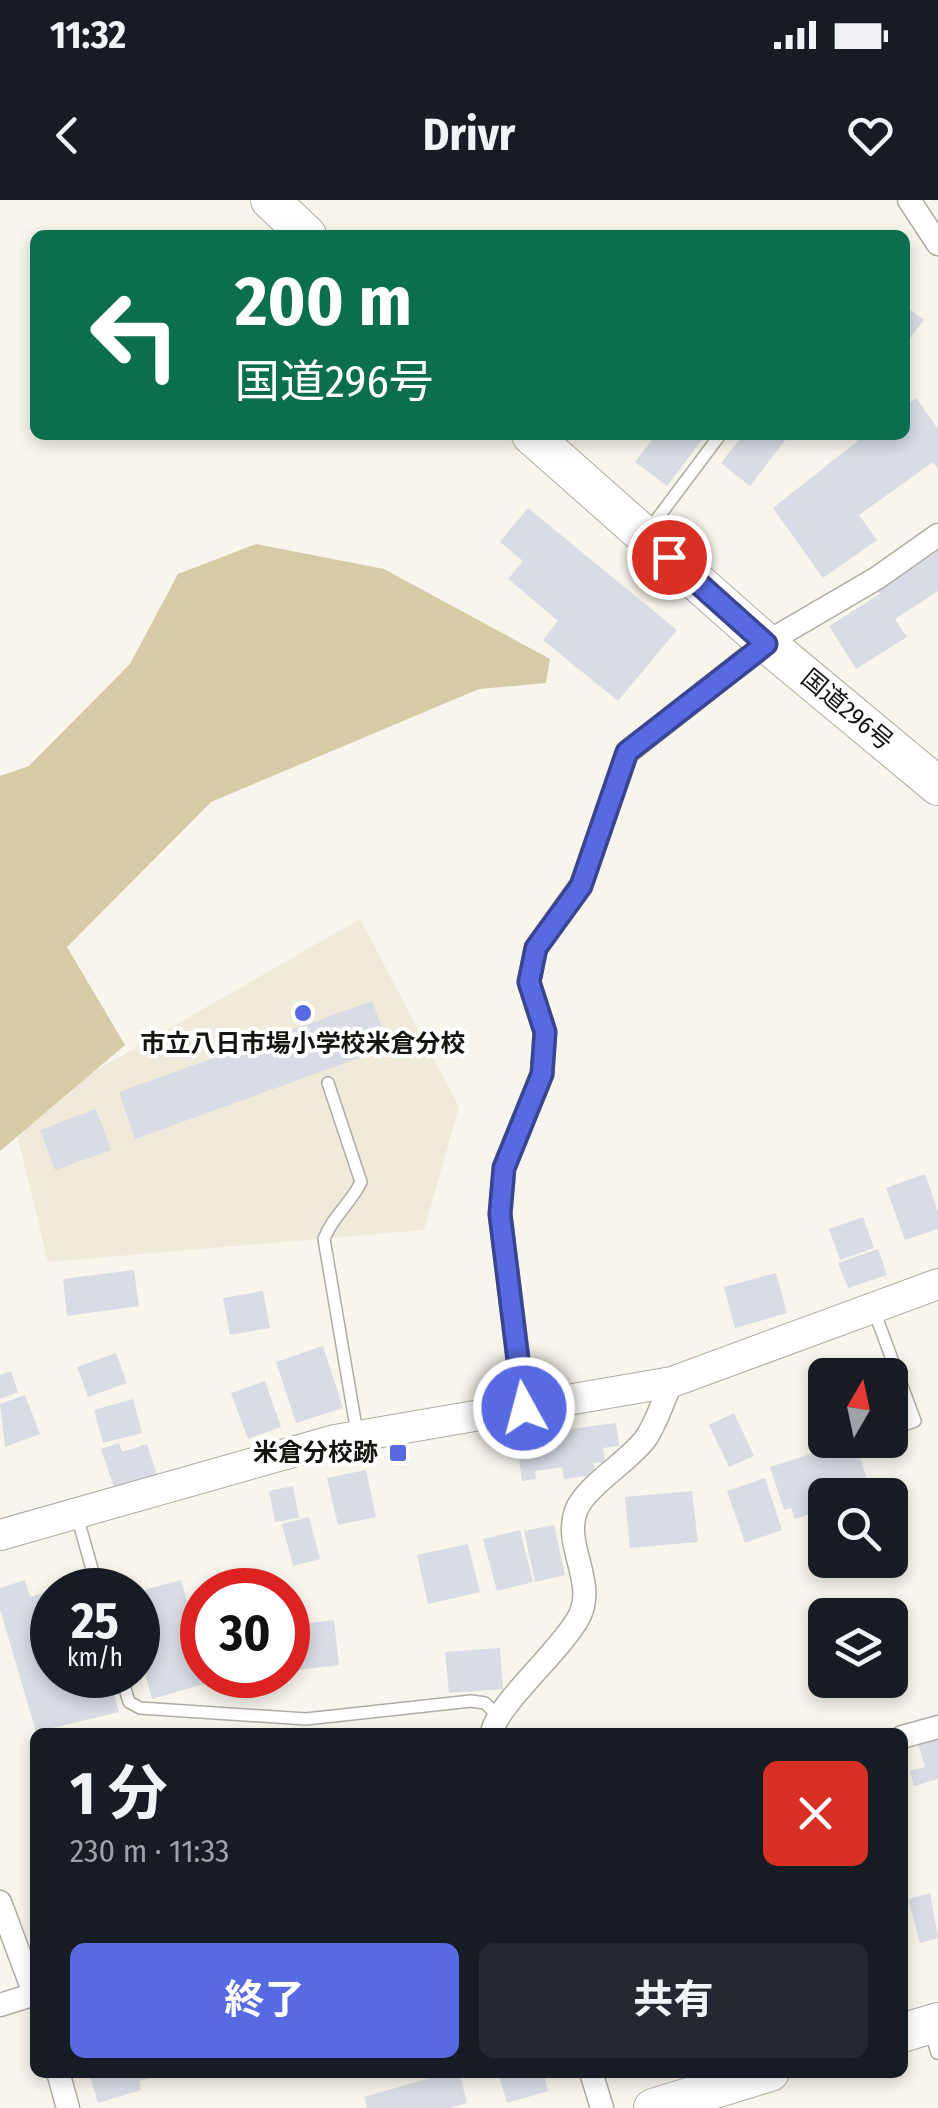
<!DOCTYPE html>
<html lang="ja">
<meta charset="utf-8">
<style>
:root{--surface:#171b24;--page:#242831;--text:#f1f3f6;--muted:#9ea1a6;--accent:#576ae1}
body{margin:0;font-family:"Fira Sans Condensed","Noto Sans JP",sans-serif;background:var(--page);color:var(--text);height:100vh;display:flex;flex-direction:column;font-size:38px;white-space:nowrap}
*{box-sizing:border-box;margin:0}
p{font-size:32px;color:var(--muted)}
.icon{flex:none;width:55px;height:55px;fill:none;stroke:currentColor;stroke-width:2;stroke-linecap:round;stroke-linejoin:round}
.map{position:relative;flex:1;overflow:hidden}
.details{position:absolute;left:30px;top:1528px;width:878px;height:350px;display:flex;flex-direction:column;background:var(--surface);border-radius:15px;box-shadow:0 5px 15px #0003}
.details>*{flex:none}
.hud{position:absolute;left:30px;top:30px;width:880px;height:210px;border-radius:15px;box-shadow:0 5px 15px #0003;background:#0b6e4f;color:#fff;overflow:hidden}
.needle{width:65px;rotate:9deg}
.tools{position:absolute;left:808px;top:1158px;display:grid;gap:20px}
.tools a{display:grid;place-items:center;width:100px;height:100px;border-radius:15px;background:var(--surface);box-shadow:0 5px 15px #0003;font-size:50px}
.speed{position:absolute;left:30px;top:1368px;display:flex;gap:20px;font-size:50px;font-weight:700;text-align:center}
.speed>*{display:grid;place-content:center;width:130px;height:130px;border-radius:50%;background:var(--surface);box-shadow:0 5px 15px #0003;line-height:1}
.speed small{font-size:25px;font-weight:400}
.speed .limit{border:15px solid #d22;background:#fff;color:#111}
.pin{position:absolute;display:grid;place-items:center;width:85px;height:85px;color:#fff;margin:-42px;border:5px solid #fff;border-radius:50%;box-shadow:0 2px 10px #0007}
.me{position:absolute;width:110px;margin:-55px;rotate:353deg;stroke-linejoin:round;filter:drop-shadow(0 0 8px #0008)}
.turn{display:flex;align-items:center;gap:35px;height:210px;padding:0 40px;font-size:45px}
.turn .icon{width:130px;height:130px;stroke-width:2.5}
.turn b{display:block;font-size:70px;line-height:85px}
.round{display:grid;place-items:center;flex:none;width:105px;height:105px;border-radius:15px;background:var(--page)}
.summary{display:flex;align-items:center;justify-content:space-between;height:170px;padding:0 40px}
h1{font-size:60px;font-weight:700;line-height:75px}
.cta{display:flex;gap:20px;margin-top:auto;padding:20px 40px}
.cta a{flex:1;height:115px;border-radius:15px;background:var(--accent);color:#fff;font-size:40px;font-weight:700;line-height:115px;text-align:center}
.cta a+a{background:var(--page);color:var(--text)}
.status{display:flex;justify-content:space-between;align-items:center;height:70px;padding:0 50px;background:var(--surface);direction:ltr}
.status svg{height:28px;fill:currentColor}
header{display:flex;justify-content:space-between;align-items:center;height:130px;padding:0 40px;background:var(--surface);font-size:45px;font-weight:700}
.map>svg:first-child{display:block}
.built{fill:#efeada}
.green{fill:#d6cba6}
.building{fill:#d9dce4}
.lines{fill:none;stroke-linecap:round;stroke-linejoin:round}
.service-casing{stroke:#aeaca4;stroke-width:14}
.minor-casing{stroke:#aeaca4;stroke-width:25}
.tertiary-casing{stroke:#aeaca4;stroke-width:32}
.trunk-casing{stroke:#aeaca4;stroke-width:40}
.service{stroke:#fff;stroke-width:11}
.minor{stroke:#fff;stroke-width:22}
.tertiary{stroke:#fff;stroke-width:30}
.trunk{stroke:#fff;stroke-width:38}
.route-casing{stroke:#394592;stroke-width:25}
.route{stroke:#576ae1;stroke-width:18}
.poi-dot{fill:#576ae1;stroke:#fff;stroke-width:4}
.labels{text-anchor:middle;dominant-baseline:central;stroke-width:8;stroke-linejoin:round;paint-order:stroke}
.street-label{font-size:25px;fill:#161512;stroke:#fff}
.poi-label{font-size:25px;font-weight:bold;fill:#161512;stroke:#fff}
</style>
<div class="status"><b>11:32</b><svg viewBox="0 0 49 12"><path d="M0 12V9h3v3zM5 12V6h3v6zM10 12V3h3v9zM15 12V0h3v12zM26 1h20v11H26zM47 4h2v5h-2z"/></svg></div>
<header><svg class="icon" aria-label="back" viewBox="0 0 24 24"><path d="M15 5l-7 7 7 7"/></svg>Drivr<svg class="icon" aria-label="heart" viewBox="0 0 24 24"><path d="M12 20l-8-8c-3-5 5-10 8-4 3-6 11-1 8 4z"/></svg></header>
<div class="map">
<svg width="938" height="1908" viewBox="0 0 938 1908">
<rect width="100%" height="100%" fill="#f7f5ec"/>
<!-- built -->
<path class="built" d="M360 719 459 907 424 1030 48 1062 13 918Z"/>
<!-- green -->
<path class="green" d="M256 344 384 369 550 459 546 483 479 489 211 602 67 747 125 845 0 951V576L29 566 130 464 178 374Z"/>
<!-- building -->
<path class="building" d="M905 106 924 120 905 145Z
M916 198 938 229V269L933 262 859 315 877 340 823 378 773 308 865 235H905V206Z
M656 235H706L667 286 635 262Z
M743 235H789L750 286 721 263Z
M528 308 677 430 618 501 543 440 558 421 508 379 523 361 500 342Z
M938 350V391L895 419 907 437 856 469 829 426 880 394 876 389Z
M372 801 389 847 135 939 119 892Z
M96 909 111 950 55 970 40 930Z
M925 974 938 1012V1029L905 1040 886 988Z
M863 1017 874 1048 840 1060 829 1029Z
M878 1049 887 1075 848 1088 838 1063Z
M134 1070 139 1106 67 1116 63 1079Z
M776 1073 787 1113 735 1128 724 1087Z
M263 1091 270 1128 230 1135 223 1098Z
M323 1146 343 1208 296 1223 276 1162Z
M116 1153 127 1183 88 1197 77 1167Z
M872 1158 880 1175H833Z
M11 1171 18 1192 0 1199V1175Z
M265 1181 281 1227 248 1239 231 1193Z
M25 1195 40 1234 5 1247 0 1204Z
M133 1199 142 1233 103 1243 94 1210Z
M734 1213 754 1256 729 1267 709 1225Z
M616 1223 619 1246 603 1248 605 1262 594 1263 595 1275 564 1279 562 1267 535 1271 536 1279 522 1281 516 1236Z
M854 1240 868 1282 854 1287 856 1295H825V1309L795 1319 791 1308 784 1310 770 1267Z
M119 1243 122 1252 147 1244 157 1274 114 1287 101 1249Z
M366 1270 376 1317 338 1325 327 1278Z
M765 1278 782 1330 745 1343 727 1291Z
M293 1286 299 1318 275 1322 269 1291Z
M692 1291 698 1342 630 1348 625 1297Z
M309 1317 320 1359 293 1366 282 1324Z
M554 1325 565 1375 535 1382 524 1331Z
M520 1330 533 1382 497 1391 483 1339Z
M468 1344 480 1392 428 1404 417 1355Z
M25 1380 30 1397 52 1391V1475H109L119 1512 36 1532 0 1409V1388Z
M181 1380 202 1455V1475H208L211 1482 152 1499 138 1447V1434L156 1429 145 1390Z
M334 1420 339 1465 288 1471V1426Z
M500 1448 503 1489 449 1493 445 1452Z
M938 1537V1579L914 1586 910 1571 925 1567 918 1543Z
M930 1693 938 1738 920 1743 908 1699Z
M101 1872H164V1874L139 1881 141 1890 98 1903 90 1876Z
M451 1872H459L467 1903 450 1908H367L364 1897Z
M498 1872H543L548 1891 507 1903Z"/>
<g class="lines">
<!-- service casing -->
<g class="service-casing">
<path id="service" d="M648 331 720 235
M328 883 361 982C351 1003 332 1017 324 1039L357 1233
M873 1108 915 1221 890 1230
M77 1316 98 1390
M121 1475 129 1502 140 1508 306 1519 471 1501 485 1503 496 1514
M930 1829 937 1853"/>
</g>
<!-- minor casing -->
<g class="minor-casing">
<path id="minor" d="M909 0 938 44
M524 1208 500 1014 504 967 542 874 545 832 529 782 536 748 581 685 627 553 766 443 877 378 938 335
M492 1532C499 1502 560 1452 579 1417 597 1382 563 1346 576 1311 585 1286 630 1261 646 1238 657 1222 663 1200 672 1182
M902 1537 938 1527
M0 1702 35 1796
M0 1805 35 1794
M58 1872 68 1908
M591 1872 602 1908"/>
</g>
<!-- tertiary casing -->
<g class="tertiary-casing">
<path id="tertiary" d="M0 1335 335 1240 672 1182 938 1084"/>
</g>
<!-- trunk casing -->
<g class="trunk-casing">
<path id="trunk" d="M270 0 307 35
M531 235 766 443 938 586
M902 1833 938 1822
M653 1908 770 1872"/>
</g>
<!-- service -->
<use href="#service" class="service"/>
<!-- minor -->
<use href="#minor" class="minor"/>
<!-- tertiary -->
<use href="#tertiary" class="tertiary"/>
<!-- trunk -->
<use href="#trunk" class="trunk"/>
</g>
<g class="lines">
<!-- route casing -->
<g class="route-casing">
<path id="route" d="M524 1208 500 1014 504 968 542 874 545 832 529 782 536 748 581 686 627 552 766 444 669 357"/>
</g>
<!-- route -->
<use href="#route" class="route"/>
</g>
<!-- markers -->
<g class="poi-dot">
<circle cx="303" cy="813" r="10"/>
<rect x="388" y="1243" width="20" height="20" rx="5"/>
</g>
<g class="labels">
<!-- street labels -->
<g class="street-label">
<text transform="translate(847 510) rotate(40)">国道296号</text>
</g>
<!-- poi labels -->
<g class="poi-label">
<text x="303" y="844">市立八日市場小学校米倉分校</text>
<text x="378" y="1253" text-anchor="end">米倉分校跡</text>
</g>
</g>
</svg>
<div class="tools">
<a><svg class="needle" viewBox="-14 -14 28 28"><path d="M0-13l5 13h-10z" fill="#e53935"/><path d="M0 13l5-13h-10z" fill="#9ea1a6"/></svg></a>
<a><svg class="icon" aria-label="search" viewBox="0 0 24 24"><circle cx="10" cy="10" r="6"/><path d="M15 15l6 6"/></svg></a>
<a><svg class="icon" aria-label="layers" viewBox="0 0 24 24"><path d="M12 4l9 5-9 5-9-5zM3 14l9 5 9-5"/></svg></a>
</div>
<div class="speed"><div>25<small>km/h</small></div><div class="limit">30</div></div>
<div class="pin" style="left:669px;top:357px;background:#d93025"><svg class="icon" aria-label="arrive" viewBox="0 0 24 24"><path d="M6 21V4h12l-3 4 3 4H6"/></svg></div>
<svg class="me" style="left:524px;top:1208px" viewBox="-20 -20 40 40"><circle r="17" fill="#576ae1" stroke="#fff" stroke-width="3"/><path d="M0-11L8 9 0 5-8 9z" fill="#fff"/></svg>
<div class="hud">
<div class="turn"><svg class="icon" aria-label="left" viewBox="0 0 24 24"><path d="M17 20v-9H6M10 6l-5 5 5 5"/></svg><div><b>200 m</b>国道296号</div></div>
</div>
<section class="details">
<div class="summary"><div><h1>1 分</h1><p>230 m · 11:33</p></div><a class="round" style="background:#d93025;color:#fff"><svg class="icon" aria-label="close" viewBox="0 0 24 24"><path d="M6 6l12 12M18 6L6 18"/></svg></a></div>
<div class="cta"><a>終了</a><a>共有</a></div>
</section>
</div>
